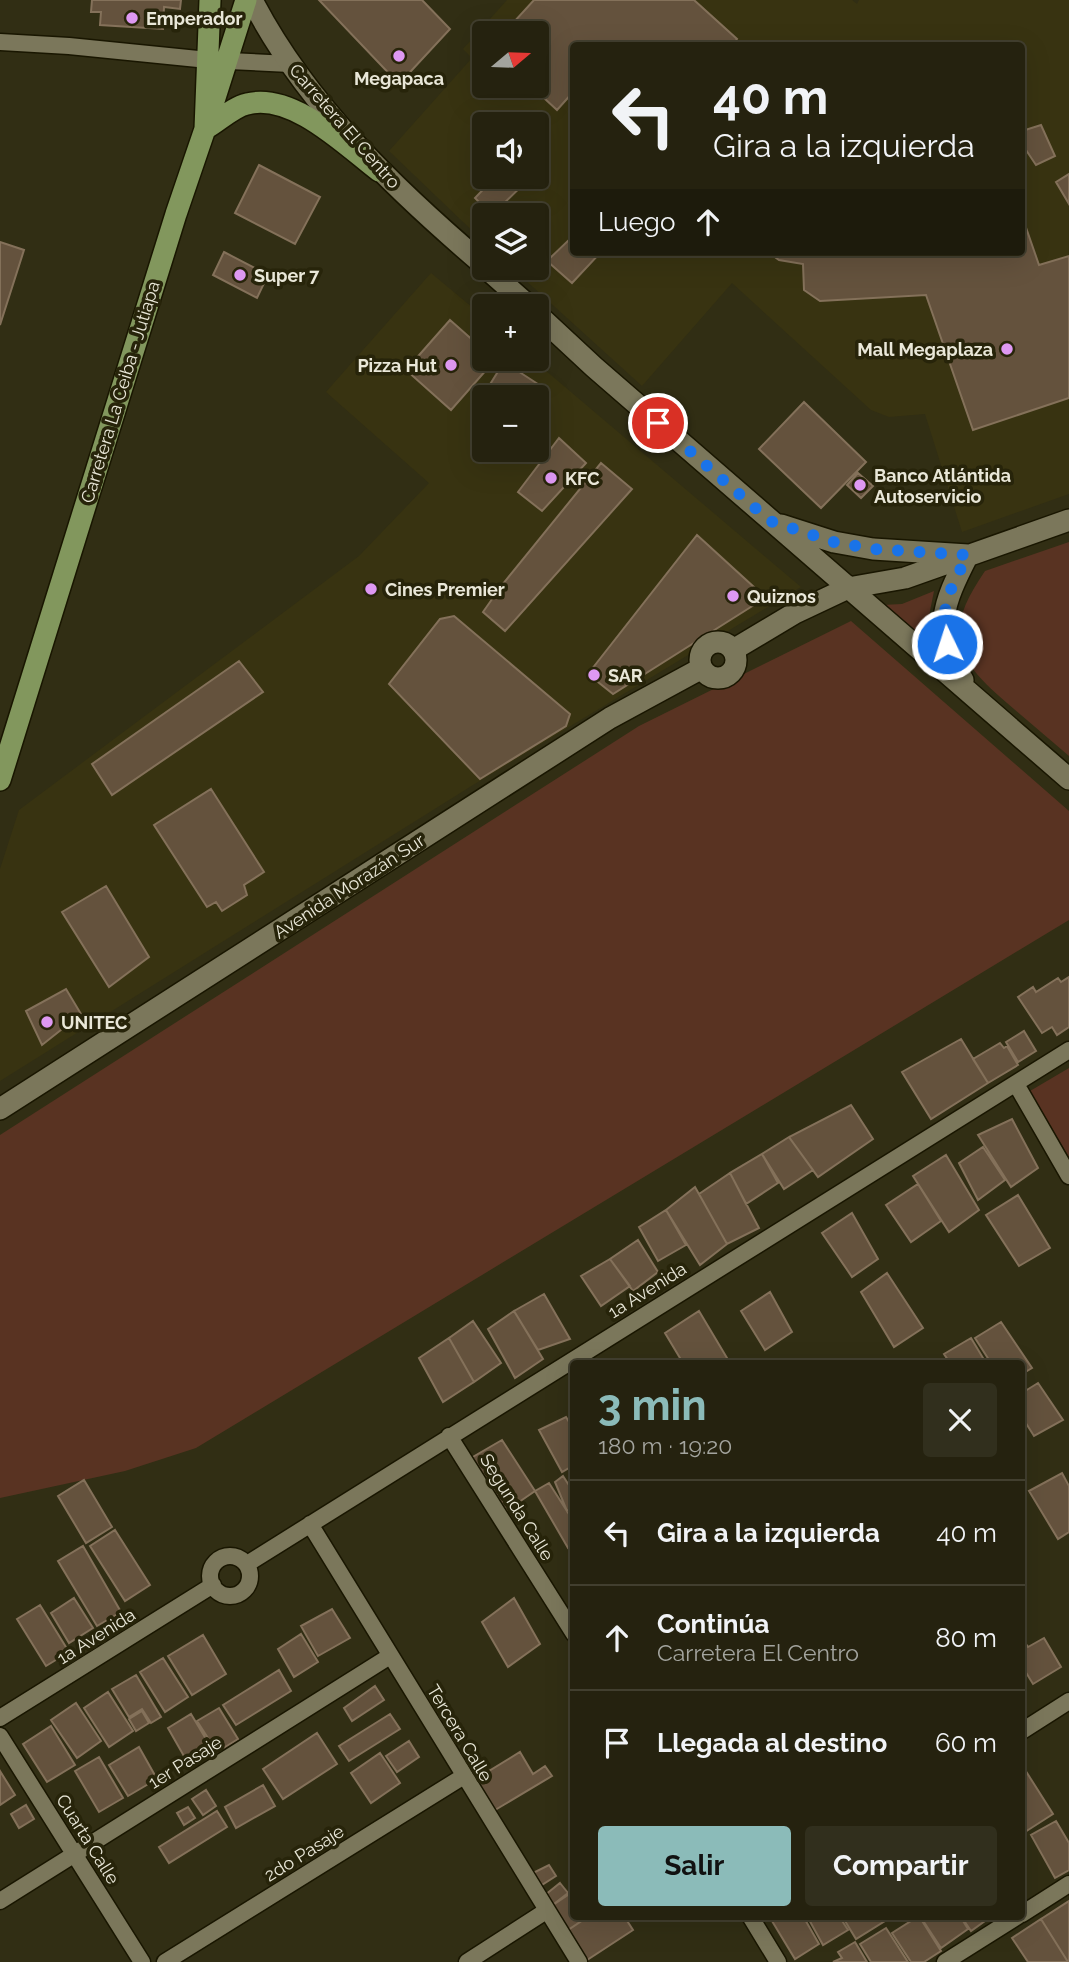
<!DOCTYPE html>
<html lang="es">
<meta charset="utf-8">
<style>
:root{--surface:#25220f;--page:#312f1d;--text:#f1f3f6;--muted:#a3a49e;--line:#423f2f;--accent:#8bbbb9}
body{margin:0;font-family:Raleway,sans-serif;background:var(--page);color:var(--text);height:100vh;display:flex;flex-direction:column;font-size:26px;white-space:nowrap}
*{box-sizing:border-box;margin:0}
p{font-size:23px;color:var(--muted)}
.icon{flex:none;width:38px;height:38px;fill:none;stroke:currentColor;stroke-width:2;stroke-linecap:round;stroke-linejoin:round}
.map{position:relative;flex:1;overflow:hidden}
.sheet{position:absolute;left:570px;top:1360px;width:455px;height:560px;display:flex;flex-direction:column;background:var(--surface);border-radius:7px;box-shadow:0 7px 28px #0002,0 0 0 2px var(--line)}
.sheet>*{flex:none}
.top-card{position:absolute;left:570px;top:42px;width:455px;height:214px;border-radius:7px;box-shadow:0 7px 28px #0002,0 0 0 2px var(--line);background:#25220f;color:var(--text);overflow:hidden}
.needle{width:46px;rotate:71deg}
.controls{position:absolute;left:472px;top:21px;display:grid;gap:14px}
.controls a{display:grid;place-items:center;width:77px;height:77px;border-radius:7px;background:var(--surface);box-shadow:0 7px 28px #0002,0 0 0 2px var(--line);font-size:35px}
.pin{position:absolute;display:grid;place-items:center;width:60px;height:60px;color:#fff;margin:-30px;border:4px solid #fff;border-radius:50%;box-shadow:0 2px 7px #0007}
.me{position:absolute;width:77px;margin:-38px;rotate:356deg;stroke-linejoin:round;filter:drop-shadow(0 0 5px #0008)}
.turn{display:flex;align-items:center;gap:24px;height:147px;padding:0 28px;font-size:32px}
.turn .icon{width:91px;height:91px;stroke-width:2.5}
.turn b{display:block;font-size:49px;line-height:60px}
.then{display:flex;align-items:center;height:66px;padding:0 28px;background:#0003;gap:14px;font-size:26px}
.round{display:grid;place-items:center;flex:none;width:74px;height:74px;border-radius:7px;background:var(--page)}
.overview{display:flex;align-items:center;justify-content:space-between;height:119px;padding:0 28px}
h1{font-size:42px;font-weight:700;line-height:52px;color:var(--accent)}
.action{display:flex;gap:14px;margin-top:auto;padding:14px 28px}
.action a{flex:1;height:80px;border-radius:7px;background:var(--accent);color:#111;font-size:28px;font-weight:700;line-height:80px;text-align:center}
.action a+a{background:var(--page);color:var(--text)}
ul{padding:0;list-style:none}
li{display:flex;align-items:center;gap:21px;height:105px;padding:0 28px;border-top:2px solid var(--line)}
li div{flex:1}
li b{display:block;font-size:26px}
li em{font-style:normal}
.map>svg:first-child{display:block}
.built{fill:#383311;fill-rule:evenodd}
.green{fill:#593322}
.building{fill:#64523d;stroke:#84715a;stroke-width:2}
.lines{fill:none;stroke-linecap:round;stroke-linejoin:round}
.street-casing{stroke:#191600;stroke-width:19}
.secondary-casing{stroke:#191600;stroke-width:24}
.primary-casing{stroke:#191600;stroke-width:24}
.street{stroke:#7b775b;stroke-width:16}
.secondary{stroke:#7b775b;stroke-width:21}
.primary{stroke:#82975d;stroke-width:21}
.route{stroke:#1a73e8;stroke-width:12;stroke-dasharray:0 21.6}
.poi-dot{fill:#de98f2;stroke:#27240a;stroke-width:2.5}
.labels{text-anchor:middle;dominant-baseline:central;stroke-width:7;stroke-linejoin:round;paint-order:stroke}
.poi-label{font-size:18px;font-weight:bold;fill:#e9e7d8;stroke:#27240a;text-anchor:start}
.street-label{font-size:18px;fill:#e9e7d8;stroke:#27240a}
</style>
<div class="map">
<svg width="1069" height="1962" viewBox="0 0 1069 1962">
<rect width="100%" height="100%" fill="#312e14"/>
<!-- built -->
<path class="built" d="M507 0H852L857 4 859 0H1069V494L962 532 925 414 889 417 871 410 732 283 642 386 512 268H537V215H485V243L389 151 472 58 463 49ZM485 33H537V86H485ZM574 46H1022V252H574ZM485 124H537V177H485Z
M431 273 485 318V359H532L801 587 473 785 0 1081V869L19 810 359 556 429 483 326 392ZM485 397H537V450H485Z"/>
<!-- green -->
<path class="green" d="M1069 542V756C1048 738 1028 721 1007 703 954 658 943 632 985 571Z
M934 591 928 621 929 643 882 605 902 604Z
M851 621 1069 811V920L196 1448 125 1471 0 1498V1135L639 726Z
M1069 1068V1157L1030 1091Z"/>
<!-- building -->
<path class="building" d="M92 0H181L180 9 164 7 163 29 100 25 101 12H91Z
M319 0H422L450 29 399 84Z
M534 0H694L737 39 732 46H574V91L557 110 531 86H537V33H504Z
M1041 125 1055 156 1036 165 1022 144V131Z
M259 165 320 197 295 244 235 213Z
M1069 174V204L1056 182Z
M495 177H531L492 215 475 198Z
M1022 216 1039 265 1069 256V398L973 430 926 295 820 301 804 290 803 264 779 260 768 252H1022Z
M574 235V252H601L572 283 547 261Z
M0 242 24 250 0 325Z
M224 252 268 275 257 298 213 275Z
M450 320 485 351V359L495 360 451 410 406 370Z
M450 320 485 351V359L495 360 451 410 406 370Z
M504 362 547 390 537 404V397H489L484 394Z
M804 402 866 462 821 508 759 449Z
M559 438 586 463 542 511 518 492Z
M601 463 632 489 505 631 483 612 502 585Z
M858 473 873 486 861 498 847 485Z
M697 535 755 588 754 605 613 694 588 674Z
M454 616 570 714 566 726 480 779 389 684 440 619Z
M239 661 263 692 112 795 92 764Z
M211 789 264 872 244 885 247 895 222 911 216 902 207 907 154 825Z
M106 886 149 957 109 987 62 912Z
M1069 977V1027L1057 1035 1052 1027 1042 1033 1018 997 1033 987 1036 992 1058 978 1061 982Z
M66 989 81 1014 42 1045 26 1011Z
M1024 1031 1036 1051 1018 1062 1006 1042Z
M961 1039 988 1083 931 1119 902 1072Z
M1000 1043 1004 1048 1007 1046 1018 1065 988 1083 973 1059Z
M851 1105 873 1139 818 1177 789 1137Z
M1012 1119 1038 1168 1011 1187 978 1135Z
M789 1137 813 1170 784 1189 762 1154Z
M983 1147 1005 1180 978 1200 959 1163Z
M762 1154 778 1183 746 1204 730 1173Z
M946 1155 979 1210 949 1232 913 1176Z
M730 1173 759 1228 727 1244 699 1194Z
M918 1184 941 1221 911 1242 886 1205Z
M695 1187 727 1244 700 1265 666 1210Z
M1018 1195 1050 1248 1019 1266 986 1215Z
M666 1210 686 1245 658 1261 639 1227Z
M852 1213 878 1259 852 1277 822 1233Z
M638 1240 658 1272 633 1291 610 1259Z
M610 1259 630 1286 601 1306 581 1276Z
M887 1273 923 1328 894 1347 861 1292Z
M770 1292 792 1332 765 1350 741 1311Z
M544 1294 570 1339 538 1350 514 1311Z
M514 1311 543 1359 515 1378 488 1329Z
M699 1311 730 1363H683L665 1333Z
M473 1321 501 1363 474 1382 449 1338Z
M1001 1322 1032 1368 1022 1374V1363H991L975 1338Z
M449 1338 474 1382 443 1402 419 1358Z
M971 1338 986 1363H950L944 1354Z
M1038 1383 1063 1420 1034 1436 1022 1417V1393Z
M566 1417 574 1430V1465L562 1472 539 1430Z
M502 1440 535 1491 506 1511 471 1458Z
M1062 1473 1069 1486V1532L1058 1539 1029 1491Z
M563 1476 574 1493V1507L567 1511 555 1482Z
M84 1480 112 1527 86 1543 58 1496Z
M549 1483 574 1522V1545L568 1548 535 1491Z
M115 1530 150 1585 125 1601 90 1546Z
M83 1546 121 1612 97 1626 58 1561Z
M74 1598 93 1628 69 1643 51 1613Z
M514 1598 540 1644 508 1667 482 1622Z
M40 1605 69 1652 46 1666 17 1619Z
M332 1609 350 1638 318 1656 301 1626Z
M301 1634 318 1662 294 1677 278 1649Z
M203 1635 226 1674 192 1695 168 1656Z
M1044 1638 1061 1667 1033 1684 1022 1666V1643L1024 1641 1028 1647Z
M163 1658 188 1697 165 1712 140 1672Z
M279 1670 291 1691 236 1725 223 1705Z
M136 1675 161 1717 151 1723 142 1709 129 1717 112 1689Z
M375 1686 384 1700 352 1721 344 1708Z
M108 1692 133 1731 109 1747 84 1708Z
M76 1703 101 1741 77 1758 51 1720Z
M219 1708 238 1739 217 1752 197 1721Z
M142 1711 149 1723 136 1731 129 1719Z
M191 1714 209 1744 185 1758 168 1728Z
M390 1714 400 1729 349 1761 339 1746Z
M51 1726 75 1765 47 1782 23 1744Z
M317 1733 337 1764 283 1799 263 1769Z
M409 1741 419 1757 397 1772 386 1756Z
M139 1747 157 1779 128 1796 109 1765Z
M520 1752 533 1774 545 1766 552 1776 490 1813 471 1782Z
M380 1753 400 1783 371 1803 351 1773Z
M99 1757 123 1798 99 1812 75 1771Z
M1022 1765 1053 1814 1025 1832 1022 1828Z
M0 1771 15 1795 0 1805Z
M263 1785 275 1806 236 1828 225 1807Z
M206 1790 216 1806 203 1815 192 1799Z
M26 1805 34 1819 19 1828 11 1814Z
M188 1807 195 1818 184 1825 177 1813Z
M217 1811 227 1827 169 1863 159 1847Z
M1056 1821 1069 1843V1870L1055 1878 1031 1835Z
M549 1865 556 1876 537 1888 529 1875Z
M560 1883 568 1893 550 1907 545 1895Z
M574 1891V1916H589L565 1932 550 1907Z
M1069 1901V1962H1068L1041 1919Z
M589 1916H624L633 1930 584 1962 565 1932Z
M769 1916H803L819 1944 795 1959Z
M807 1916H839L848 1930 823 1945Z
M842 1916H881L885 1921 856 1939Z
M919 1916 941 1951 924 1962H911L892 1933Z
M920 1916H960L968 1929 941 1948Z
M961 1916H992L971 1931Z
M1041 1919 1068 1962H1028L1012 1938Z
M886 1928 908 1962H871L860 1944Z
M855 1942 867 1962H833L842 1958 838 1952Z"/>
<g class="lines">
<!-- street casing -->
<g class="street-casing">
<path id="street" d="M0 42 69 46 208 60 290 64
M1016 1084 1069 1176
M449 1436 574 1634
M310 1524 579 1962
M210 1576a20 20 0 1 1 40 0a20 20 0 1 1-40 0Z
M247 1564 1069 1050
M0 1718 213 1585
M1022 1731 1069 1701
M0 1736 142 1962
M0 1901 390 1656
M1022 1914 1069 1884
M750 1916 778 1962
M165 1962 464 1776
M467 1962 546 1911
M945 1962 1018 1916"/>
</g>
<!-- secondary casing -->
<g class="secondary-casing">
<path id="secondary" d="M252 0C306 105 397 191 485 266
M486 268 529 306
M537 314 594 367 1069 779
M781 525 834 542 873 549 968 555C943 604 931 631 963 680
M700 660a18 18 0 1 1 36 0a18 18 0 1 1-36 0Z
M733 650 795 613 848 588 905 578 1069 520
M0 1109 610 718 702 668"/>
</g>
<!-- primary casing -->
<g class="primary-casing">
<path id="primary" d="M213 104 246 0
M205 129C218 122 233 107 247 104 292 92 345 145 379 171
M0 780 176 214 205 129 210 0"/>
</g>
<!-- street -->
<use href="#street" class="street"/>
<!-- secondary -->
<use href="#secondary" class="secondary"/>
<!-- primary -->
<use href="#primary" class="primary"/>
</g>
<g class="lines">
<!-- route -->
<path class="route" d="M658 423 770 521 834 542 873 549 968 555C951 587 939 607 947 644"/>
</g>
<!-- markers -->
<g class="poi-dot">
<circle cx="132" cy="18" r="7"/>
<circle cx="399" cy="56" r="7"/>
<circle cx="240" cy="275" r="7"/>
<circle cx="1007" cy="349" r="7"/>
<circle cx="451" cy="365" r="7"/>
<circle cx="551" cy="478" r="7"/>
<circle cx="860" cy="485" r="7"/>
<circle cx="371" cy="589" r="7"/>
<circle cx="733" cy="596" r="7"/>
<circle cx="594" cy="675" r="7"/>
<circle cx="47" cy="1022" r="7"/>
</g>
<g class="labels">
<!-- poi labels -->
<g class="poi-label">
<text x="146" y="18">Emperador</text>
<text x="399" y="78" text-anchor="middle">Megapaca</text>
<text x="254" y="275">Super 7</text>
<text x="993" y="349" text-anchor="end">Mall Megaplaza</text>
<text x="437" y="365" text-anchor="end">Pizza Hut</text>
<text x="874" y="475">Banco Atlántida<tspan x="874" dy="21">Autoservicio</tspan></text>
<text x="565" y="478">KFC</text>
<text x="385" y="589">Cines Premier</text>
<text x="747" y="596">Quiznos</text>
<text x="608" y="675">SAR</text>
<text x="61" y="1022">UNITEC</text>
</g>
<!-- street labels -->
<g class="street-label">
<text transform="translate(345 126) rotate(49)">Carretera El Centro</text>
<text transform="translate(120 392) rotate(-73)">Carretera La Ceiba - Jutiapa</text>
<text transform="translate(349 886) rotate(-33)">Avenida Morazán Sur</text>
<text transform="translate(647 1290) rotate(-32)">1a Avenida</text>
<text transform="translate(517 1507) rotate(58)">Segunda Calle</text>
<text transform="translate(96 1636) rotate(-32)">1a Avenida</text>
<text transform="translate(460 1733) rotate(59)">Tercera Calle</text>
<text transform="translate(185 1762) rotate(-32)">1er Pasaje</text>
<text transform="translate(88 1839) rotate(58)">Cuarta Calle</text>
<text transform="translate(304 1853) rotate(-32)">2do Pasaje</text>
</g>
</g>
</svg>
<div class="controls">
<a><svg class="needle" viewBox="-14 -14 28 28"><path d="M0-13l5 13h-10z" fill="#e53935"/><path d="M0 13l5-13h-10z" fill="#a3a49e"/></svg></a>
<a><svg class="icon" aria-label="sound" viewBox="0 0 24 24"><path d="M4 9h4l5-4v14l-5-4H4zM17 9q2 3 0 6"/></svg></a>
<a><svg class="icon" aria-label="layers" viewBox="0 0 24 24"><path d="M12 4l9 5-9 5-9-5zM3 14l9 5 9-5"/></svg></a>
<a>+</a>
<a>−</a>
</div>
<div class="pin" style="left:658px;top:423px;background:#d93025"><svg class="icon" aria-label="arrive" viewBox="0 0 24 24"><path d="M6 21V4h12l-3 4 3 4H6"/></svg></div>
<svg class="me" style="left:947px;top:644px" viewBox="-20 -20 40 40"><circle r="17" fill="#1a73e8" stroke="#fff" stroke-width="3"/><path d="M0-11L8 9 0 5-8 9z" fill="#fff"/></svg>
<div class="top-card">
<div class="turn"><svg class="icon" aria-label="left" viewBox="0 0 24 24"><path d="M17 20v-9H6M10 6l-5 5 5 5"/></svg><div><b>40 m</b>Gira a la izquierda</div></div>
<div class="then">Luego<svg class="icon" aria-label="ahead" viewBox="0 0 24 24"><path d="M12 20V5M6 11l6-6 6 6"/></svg></div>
</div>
<section class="sheet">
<div class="overview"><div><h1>3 min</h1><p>180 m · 19:20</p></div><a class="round"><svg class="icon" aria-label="close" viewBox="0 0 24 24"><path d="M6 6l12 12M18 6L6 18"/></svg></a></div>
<ul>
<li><svg class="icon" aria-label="left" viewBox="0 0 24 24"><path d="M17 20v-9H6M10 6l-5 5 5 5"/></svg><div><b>Gira a la izquierda</b></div><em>40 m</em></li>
<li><svg class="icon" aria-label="ahead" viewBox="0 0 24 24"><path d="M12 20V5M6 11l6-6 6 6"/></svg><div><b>Continúa</b><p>Carretera El Centro</p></div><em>80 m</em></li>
<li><svg class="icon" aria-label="arrive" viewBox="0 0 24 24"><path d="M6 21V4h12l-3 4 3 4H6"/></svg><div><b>Llegada al destino</b></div><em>60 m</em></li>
</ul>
<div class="action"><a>Salir</a><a>Compartir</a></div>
</section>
</div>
